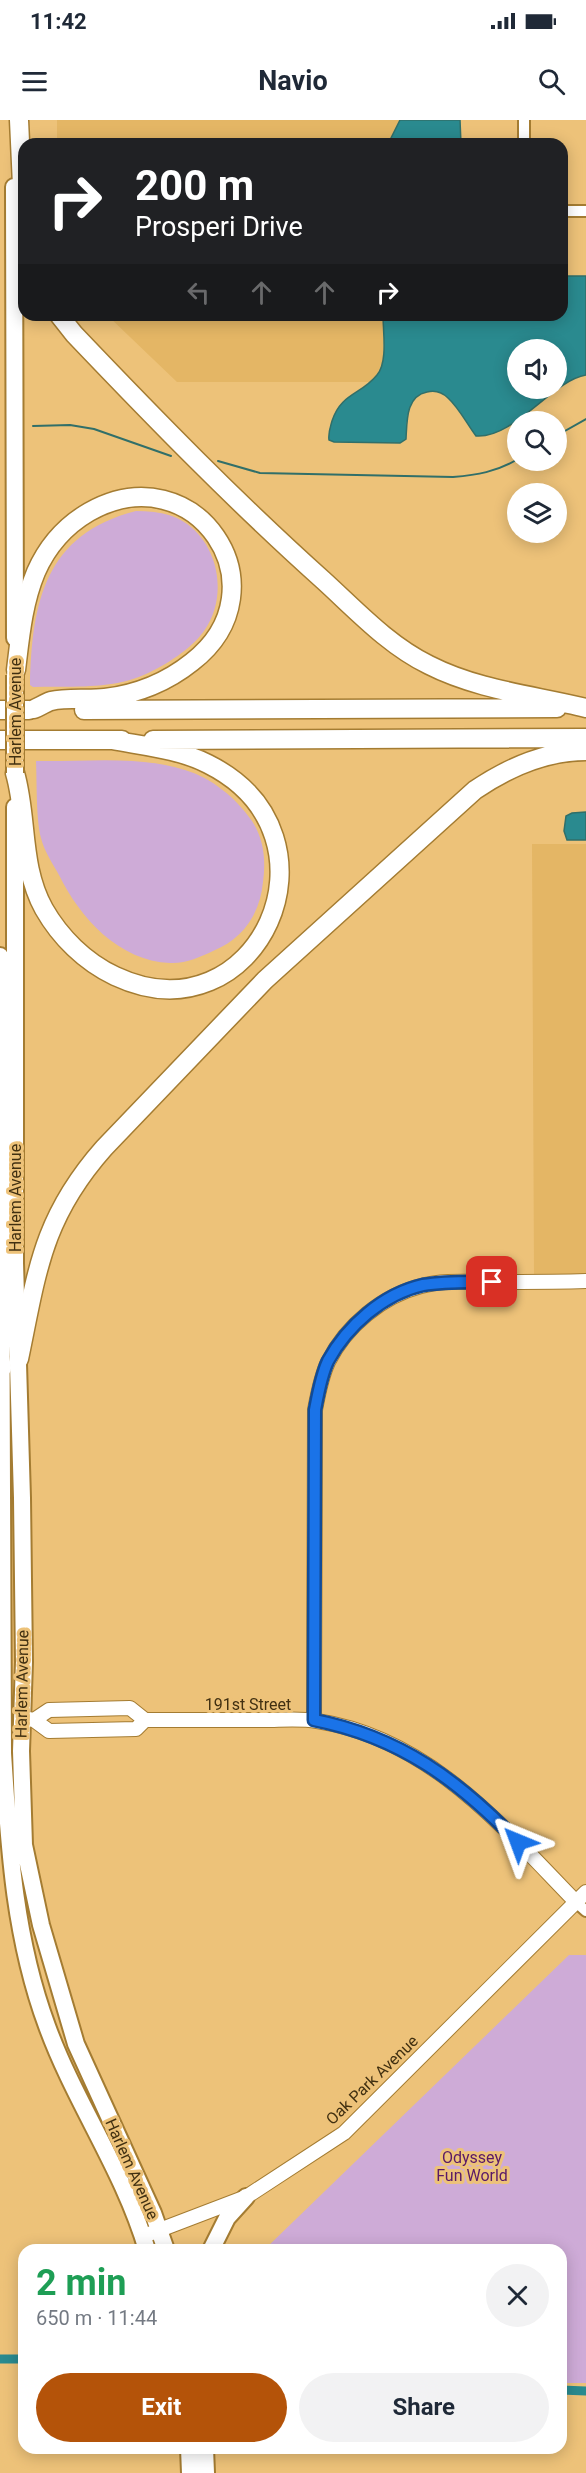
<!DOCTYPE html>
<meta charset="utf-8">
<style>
:root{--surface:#fff;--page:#f2f2f3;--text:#1f2937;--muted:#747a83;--accent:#b45309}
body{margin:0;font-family:Roboto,sans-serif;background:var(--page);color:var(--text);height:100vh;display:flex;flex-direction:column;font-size:22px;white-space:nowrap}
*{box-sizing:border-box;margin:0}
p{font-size:20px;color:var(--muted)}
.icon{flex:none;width:33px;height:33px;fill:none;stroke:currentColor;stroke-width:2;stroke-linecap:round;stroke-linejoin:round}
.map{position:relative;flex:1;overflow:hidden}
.details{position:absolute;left:18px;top:2124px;width:549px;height:210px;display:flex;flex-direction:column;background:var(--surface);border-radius:18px;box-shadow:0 3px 15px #0003}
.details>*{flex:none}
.top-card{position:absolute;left:18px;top:18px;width:550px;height:183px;border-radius:18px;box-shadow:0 3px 15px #0003;background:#202124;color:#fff;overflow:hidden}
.buttons{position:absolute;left:507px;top:219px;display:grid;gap:12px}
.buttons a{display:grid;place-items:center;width:60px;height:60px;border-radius:50%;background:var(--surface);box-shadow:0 3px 15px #0003;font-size:30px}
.pin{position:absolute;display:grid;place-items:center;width:51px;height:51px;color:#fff;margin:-26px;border-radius:12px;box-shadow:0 3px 9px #0006}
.me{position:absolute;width:66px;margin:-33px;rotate:316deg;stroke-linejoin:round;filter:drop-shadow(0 0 4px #0008)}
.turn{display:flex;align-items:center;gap:21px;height:126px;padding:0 18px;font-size:27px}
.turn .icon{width:78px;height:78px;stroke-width:2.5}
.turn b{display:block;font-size:42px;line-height:51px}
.lanes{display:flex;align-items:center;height:57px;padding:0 18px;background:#0003;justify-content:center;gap:30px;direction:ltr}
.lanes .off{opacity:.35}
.round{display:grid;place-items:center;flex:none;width:63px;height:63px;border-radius:32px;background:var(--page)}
.summary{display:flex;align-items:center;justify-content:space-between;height:102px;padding:0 18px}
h1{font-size:36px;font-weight:700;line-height:45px;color:#1e9e55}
.primary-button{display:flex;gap:12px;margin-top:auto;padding:12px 18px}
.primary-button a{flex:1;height:69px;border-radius:36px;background:var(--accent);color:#fff;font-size:24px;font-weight:700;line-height:69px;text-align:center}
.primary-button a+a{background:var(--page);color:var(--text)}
.status{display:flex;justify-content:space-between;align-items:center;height:42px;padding:0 30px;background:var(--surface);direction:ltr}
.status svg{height:16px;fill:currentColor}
header{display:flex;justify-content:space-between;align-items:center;height:78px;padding:0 18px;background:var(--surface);font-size:27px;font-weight:700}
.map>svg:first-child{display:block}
.built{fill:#e4b665}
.green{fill:#ceabd7}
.water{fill:#2a8a8f;stroke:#316f69;stroke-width:1.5;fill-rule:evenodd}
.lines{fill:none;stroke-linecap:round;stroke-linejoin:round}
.stream{stroke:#316f69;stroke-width:2}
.canal{stroke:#2a8a8f;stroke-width:9}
.street-casing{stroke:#a47c32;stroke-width:14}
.secondary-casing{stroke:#a47c32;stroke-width:16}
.primary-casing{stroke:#a47c32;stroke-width:20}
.highway-casing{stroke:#a47c32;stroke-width:21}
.street{stroke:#fff;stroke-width:10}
.secondary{stroke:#fff;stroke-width:14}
.primary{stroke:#fff;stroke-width:16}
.highway{stroke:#fff;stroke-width:18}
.primary-bridge-casing{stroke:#a47c32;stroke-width:20;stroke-linecap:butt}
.primary-bridge{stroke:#fff;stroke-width:16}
.route-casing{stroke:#114b97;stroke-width:15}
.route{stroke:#1a73e8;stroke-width:10}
.labels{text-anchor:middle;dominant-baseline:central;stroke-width:6;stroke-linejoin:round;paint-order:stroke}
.street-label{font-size:16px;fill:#413011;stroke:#edc279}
.park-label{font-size:16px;fill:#591967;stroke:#edc279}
</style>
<div class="status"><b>11:42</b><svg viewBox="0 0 49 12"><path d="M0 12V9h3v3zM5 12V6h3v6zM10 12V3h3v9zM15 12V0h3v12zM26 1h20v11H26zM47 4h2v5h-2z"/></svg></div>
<header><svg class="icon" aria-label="menu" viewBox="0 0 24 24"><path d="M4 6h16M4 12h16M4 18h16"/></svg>Navio<svg class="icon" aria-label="search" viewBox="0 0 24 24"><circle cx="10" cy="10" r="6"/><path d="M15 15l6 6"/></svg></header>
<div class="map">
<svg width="586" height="2353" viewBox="0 0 586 2353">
<rect width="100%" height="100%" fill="#edc279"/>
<!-- built -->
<path class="built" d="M57 0H400L388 24H57Z
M107 195H383V240L377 255 369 262H177Z
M532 724H586V1154H534Z"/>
<!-- green -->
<path class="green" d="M136 391C148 391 160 392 172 396 217 413 231 473 204 511 191 529 166 545 146 554 111 570 70 566 33 567L30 565C32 482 45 414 136 391Z
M36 641C84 642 138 635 185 650 212 658 236 678 252 701 264 719 266 741 263 762 260 794 243 819 213 831 200 837 185 844 170 843 119 841 80 798 59 755 53 744 44 731 41 718 36 698 37 664 36 641Z
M569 1835H586V2263H561V2130H264Z"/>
<!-- water -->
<path class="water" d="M400 0H460L461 24H388Z
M563 156H586V255C553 260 514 319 476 316 467 304 459 288 448 278 442 272 435 270 427 272 406 276 407 301 406 319L400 323 334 322 329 320C328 313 330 308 332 301 341 273 361 275 377 255 388 242 383 212 383 195H562ZM518 230H556V268H518Z
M586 692V720H567L564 711 566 696 572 693Z"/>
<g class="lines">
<!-- stream -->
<path class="stream" d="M33 306 70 305 94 309 171 336
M556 316 586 299
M218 341 260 353 453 357C477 355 496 352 518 339"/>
<!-- canal -->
<path class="canal" d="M0 2239H24
M561 2270 586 2271"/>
<!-- street casing -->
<g class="street-casing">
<path id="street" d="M524 24V0
M562 91H586
M576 1782 586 1791"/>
</g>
<!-- secondary casing -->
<g class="secondary-casing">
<path id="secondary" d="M28 1599 34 1600 49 1611 136 1609 145 1600
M34 1600 49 1590 130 1588 145 1600C184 1600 224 1600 263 1600 281 1600 300 1598 317 1601 429 1618 502 1706 576 1782
M314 1600 315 1290C318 1274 321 1257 328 1242 346 1206 382 1176 421 1166 443 1160 467 1162 490 1162 522 1162 554 1162 586 1161
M149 2114 246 2077 344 2013 586 1772"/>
</g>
<!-- primary casing -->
<g class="primary-casing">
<path id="primary" d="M14 67 15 518
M15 687V1143L22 1378 24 1542 21 1631 24 1725 41 1805 76 1924 153 2093 166 2130
M0 836 3 1633C9 1726 14 1817 47 1906 75 1983 124 2051 147 2130
M211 2130 227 2098 246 2077
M189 2328 190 2353
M205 2328 206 2353"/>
</g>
<!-- highway casing -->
<g class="highway-casing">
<path id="highway" d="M19 0 24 109
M59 195 74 214C155 299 236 382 323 460 356 490 388 525 429 545 478 570 533 575 586 588
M16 550C20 517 23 483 36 452 47 427 65 406 89 392 195 332 287 468 192 542 167 562 137 574 105 578 88 580 67 577 51 581 45 583 39 587 34 589
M0 590H29
M84 590 557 588
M0 620H122
M153 620 586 618
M15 653C28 698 20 746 44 789 60 817 85 842 115 856 257 923 352 716 208 644 179 629 144 626 112 620
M0 1237 2 1248
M19 1239C37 1152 42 1098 104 1028L265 860 475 670C509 647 545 631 586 631"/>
</g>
<!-- street -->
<use href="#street" class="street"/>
<!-- secondary -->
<use href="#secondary" class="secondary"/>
<!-- primary -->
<use href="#primary" class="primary"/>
<!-- highway -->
<use href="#highway" class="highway"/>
<!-- primary-bridge casing -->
<g class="primary-bridge-casing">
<path id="primary-bridge" d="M15 555V653"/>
</g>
<!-- primary-bridge -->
<use href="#primary-bridge" class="primary-bridge"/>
</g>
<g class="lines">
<!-- route casing -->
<g class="route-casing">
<path id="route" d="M492 1162C469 1162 446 1161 423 1165 383 1174 347 1206 328 1241 321 1256 318 1274 315 1290L314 1600C401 1617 459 1661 518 1722"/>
</g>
<!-- route -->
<use href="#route" class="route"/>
</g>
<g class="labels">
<!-- street labels -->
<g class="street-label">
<text transform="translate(15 592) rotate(-90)">Harlem Avenue</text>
<text transform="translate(15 1078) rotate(-90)">Harlem Avenue</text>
<text transform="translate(22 1564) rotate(-89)">Harlem Avenue</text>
<text x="248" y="1584">191st Street</text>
<text transform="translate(372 1960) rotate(-44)">Oak Park Avenue</text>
<text transform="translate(132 2049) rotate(66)">Harlem Avenue</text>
</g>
<!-- park labels -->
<g class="park-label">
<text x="472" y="2037">Odyssey<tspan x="472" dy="18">Fun World</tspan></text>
</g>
</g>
</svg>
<div class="buttons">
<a><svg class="icon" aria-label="sound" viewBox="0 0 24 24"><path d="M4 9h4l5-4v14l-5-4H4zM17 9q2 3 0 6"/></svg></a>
<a><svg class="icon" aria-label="search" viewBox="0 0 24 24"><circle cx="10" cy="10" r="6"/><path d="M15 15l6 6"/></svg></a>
<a><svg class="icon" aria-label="layers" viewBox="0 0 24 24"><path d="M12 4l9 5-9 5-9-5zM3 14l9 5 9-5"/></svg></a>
</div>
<div class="pin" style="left:492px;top:1162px;background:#d93025"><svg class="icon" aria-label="arrive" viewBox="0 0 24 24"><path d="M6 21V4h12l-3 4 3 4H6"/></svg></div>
<svg class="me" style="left:518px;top:1722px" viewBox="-20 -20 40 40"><path d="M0-17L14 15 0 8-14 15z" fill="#1a73e8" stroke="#fff" stroke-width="4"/></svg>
<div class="top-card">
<div class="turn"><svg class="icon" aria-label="right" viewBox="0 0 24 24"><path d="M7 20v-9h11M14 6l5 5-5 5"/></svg><div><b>200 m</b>Prosperi Drive</div></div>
<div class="lanes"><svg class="icon off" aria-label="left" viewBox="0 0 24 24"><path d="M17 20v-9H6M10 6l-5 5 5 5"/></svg><svg class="icon off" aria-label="ahead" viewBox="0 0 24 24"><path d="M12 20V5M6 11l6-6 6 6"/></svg><svg class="icon off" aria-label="ahead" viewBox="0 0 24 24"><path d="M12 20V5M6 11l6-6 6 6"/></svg><svg class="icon" aria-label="right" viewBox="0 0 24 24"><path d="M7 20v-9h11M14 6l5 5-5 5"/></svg></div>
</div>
<section class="details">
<div class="summary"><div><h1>2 min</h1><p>650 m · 11:44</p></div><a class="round"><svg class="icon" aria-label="close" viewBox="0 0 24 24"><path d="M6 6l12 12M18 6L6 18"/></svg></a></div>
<div class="primary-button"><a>Exit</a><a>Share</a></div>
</section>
</div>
